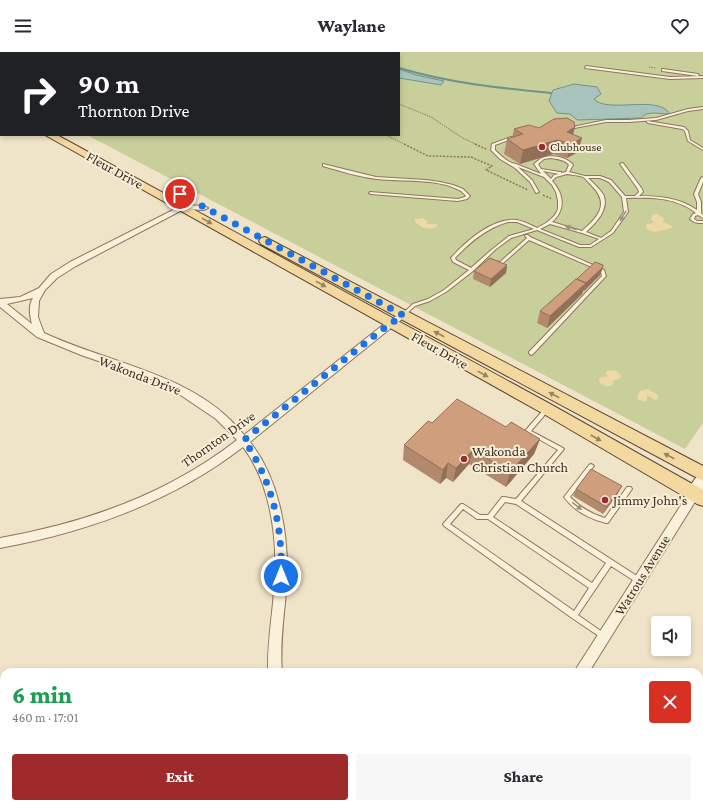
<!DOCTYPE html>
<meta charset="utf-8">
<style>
:root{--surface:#fff;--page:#f7f7f7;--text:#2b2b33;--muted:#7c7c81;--accent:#9e2a2b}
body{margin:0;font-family:"Crimson Pro",serif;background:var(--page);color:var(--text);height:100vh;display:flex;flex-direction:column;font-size:15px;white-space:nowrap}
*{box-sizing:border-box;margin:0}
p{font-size:13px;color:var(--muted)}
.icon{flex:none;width:22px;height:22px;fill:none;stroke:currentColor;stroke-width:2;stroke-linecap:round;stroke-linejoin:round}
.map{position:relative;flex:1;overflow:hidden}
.details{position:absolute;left:0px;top:616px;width:703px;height:140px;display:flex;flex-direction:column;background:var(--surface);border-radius:12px 12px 0 0;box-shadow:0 2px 6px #0003}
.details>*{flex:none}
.guide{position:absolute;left:0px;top:0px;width:400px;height:84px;box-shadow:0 2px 6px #0003;background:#202124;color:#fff;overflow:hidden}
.tools{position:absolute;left:651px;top:564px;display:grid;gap:8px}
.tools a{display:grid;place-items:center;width:40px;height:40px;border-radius:4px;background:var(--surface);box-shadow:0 2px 6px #0003;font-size:20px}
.pin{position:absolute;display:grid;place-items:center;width:34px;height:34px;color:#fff;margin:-17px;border:2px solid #fff;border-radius:50%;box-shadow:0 1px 4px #0007}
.me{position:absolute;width:44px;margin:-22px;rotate:0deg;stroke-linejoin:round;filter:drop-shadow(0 0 3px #0008)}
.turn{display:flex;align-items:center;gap:14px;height:84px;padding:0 12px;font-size:18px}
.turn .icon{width:52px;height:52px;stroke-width:2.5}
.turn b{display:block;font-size:28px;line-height:34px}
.round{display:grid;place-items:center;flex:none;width:42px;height:42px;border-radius:4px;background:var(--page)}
.head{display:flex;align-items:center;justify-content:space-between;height:68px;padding:0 12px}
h1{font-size:24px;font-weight:800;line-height:30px;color:#1e9e55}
.cta{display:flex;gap:8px;margin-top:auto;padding:8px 12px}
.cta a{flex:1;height:46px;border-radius:4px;background:var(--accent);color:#fff;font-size:16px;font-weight:800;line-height:46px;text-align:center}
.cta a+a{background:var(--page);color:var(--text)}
header{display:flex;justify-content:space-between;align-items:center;height:52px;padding:0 12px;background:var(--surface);font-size:18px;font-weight:800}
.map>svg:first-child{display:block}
.green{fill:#c9cf9b}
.sand{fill:#ecd9a5}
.water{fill:#a9c4bc;stroke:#6f938a}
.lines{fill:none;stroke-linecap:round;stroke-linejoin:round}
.stream{stroke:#6f938a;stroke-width:2}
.lane-casing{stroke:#8d765c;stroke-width:2}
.street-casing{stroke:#8d765c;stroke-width:2}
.secondary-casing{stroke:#6f573f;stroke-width:2}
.primary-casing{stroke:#5b4430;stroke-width:2}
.path-far1{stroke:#8d765c;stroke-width:1;stroke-dasharray:1.5 1;stroke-linecap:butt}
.path{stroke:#8d765c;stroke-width:1.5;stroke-dasharray:2 1.5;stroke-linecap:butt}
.lane{fill:#faf1dc;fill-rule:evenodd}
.street{fill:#faf1dc;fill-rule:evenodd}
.secondary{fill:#faf1dc;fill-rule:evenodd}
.primary{fill:#f3d9a0;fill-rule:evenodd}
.wall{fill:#b2896c}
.shaded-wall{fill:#916f58}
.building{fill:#cf9f7d;stroke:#916f58}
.oneway{fill:#9c907e}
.oneway2{fill:#988460}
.route{stroke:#1a73e8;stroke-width:7;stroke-dasharray:0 12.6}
.poi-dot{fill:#9e2a2b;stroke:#f7eed8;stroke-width:1.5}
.labels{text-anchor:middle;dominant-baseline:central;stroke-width:4;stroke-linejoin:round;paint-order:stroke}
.far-poi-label{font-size:12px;fill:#3d2e20;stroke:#f7eed8;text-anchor:start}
.street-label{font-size:14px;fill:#3d2e20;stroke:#f7eed8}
.poi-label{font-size:14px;fill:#3d2e20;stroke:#f7eed8;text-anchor:start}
</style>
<header><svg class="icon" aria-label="menu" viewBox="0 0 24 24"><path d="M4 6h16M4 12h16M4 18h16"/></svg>Waylane<svg class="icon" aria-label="heart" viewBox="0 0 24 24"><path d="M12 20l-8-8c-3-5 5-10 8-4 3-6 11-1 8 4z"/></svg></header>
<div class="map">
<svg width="703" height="756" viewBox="0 0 703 756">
<rect width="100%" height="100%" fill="#f0e4c8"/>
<!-- green -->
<path class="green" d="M110 0H703V371L685 397 87 83H399V1H107Z"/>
<!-- sand -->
<path class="sand" d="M657 162 664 166 663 170 672 174V176L655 180 648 178 646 175 647 172 654 171 651 167 652 163Z
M423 166 427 169V172H436L438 174C430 179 421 176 415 170V167Z
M609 318 617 319 621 324 619 327 613 329V332L610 334H605L600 331 599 326 608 324 605 321Z
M648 337 658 343V346L655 348 649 344H647V348L645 350 637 347 638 342 640 339Z"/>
<!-- water -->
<path class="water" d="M399 17 416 23 444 29 441 33 399 26Z
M574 32 597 35 601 42 594 47C607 62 658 42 670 62L653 61 646 62 641 66 577 68 570 62 557 61 549 49 553 38Z"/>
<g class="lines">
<!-- stream -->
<path class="stream" d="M399 16C450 31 498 36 551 41"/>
<!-- lane casing -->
<g class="lane-casing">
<path id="lane" d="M5 0H11L9 1H5Z
M63 0H66L64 1H61Z
M132 0H135L134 1H131Z
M309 0H316L319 1H312Z
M0 2H1V4H0Z
M586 14 670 25 703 24V26L670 27 585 16Z
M663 17 698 22 699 23 698 24 662 19V17Z
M0 20H1V22H0Z
M703 55V57L688 59 656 68 629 70H606L569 77 568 76 606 68H629L656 66 688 57Z
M647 69 684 75 688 79 690 88 703 96V98L688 89 685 79 682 77 648 71 647 70Z
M511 85 514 86 495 93V98C501 104 508 111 516 112L541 122 534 112C537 110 539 107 542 106 551 102 567 105 573 113L569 120 585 124H600L611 128 625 144H635L639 140 638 137 620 112 622 111H623L642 137 643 140 639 144C660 144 680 146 697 158V150L694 142 701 126 703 125V130L698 142 701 150V161L703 163V166L698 163 695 164 694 167 697 169H703V171C697 171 694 171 690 167L693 162 696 161C677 145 649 145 626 146L628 160 613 181 591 195H579L537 178 511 186 496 197 473 219 446 240 430 249 415 254 404 264H402V262L413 252 428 247 444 238 469 218 453 210 451 206C465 190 493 165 517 168 523 169 531 173 537 176L546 171 551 167 555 163 558 157V149L556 140 552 133 544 125 518 115 532 128 539 140 536 141 530 130 515 116 500 107 491 98 492 92ZM551 106C557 107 566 108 569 113L566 120 561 121V120H560L541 117 538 112 544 107ZM543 119 559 122 554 123 551 127ZM567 122C572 123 578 123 583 125 586 127 589 131 592 134 610 152 598 165 582 179L552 170C566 158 564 142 552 129L556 125ZM588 126H600L609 130 622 145 624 160 611 179 601 186 586 180C596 171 610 157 603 142 599 136 593 131 588 126ZM508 170H517L534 177 509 184 489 200 471 216 456 208 455 206C470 190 487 176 508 170ZM550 172 582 181 599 187 590 193H580L540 177Z
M323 112 376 125 426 128 440 130 453 133 463 137 470 144 467 147 458 149 371 142 369 141 370 140 458 147 465 145 466 144C464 142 462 139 459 138 437 126 402 130 377 127 359 125 340 119 323 114Z
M526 183H528L530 185 604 218 606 224 533 302 531 303 529 301V300L602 224 601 220 594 216 529 188 502 212 494 211V209L500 210 527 186 525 184Z
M547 355 549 357V358L531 379 563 396 564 397 521 449 640 526 641 528 640 530 638 531 636 530 611 514 578 563 605 582 606 584 605 586 603 587 572 566 444 474 443 472 461 452H463L480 463H488L502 445H504L516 447 558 398 526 380 525 379 545 356ZM505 450 516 452 606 511 592 531 493 465ZM463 457 477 467H488L589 536 574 559 450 472Z
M591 412 593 413 594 414 593 415 570 445C580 455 591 462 605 466L627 435H631L632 437 608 471H606C590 467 574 459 564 445L589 413Z
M29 752H38L35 756H26Z"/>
</g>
<!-- street casing -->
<g class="street-casing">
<path id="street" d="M183 153 204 154 208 156 204 158 184 157 76 214 57 226 45 238 39 249 38 265 44 281C110 312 197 322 244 383L388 269 403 260 407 263 250 390C278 425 288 478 287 523 286 555 279 587 282 620H268C267 587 274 556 275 523 277 481 269 429 243 395 172 450 87 480 0 496V486C85 471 168 442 237 388L216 367 176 340 156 329 81 303 37 285 0 255V247L20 245 33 239 39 236 51 222 70 210ZM33 246C28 253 30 265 32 272L7 252Z
M694 437 698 439 699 442 698 445 589 620H574L690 439Z
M316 752H333L335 756H317Z
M490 752H506L505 756H488Z"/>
</g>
<!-- secondary casing -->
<g class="secondary-casing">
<path id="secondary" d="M0 11H1V15H0Z
M703 421V440L699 446 694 448 689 446 686 442C690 434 695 424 703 421Z"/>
</g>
<!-- primary casing -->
<g class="primary-casing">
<path id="primary" d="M0 53H1V59H0Z
M45 83H57L552 353 703 438V454L697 452 542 361Z
M265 185 703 414V429L261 192 259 189 261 186Z"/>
</g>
<!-- path-far1 -->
<path class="path-far1" d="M649 15 656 16
M399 52 431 65 461 85 477 93
M386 83 406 93"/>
<!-- path -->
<path class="path" d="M404 92 428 104 471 105 492 114 486 118 528 138
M475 92 486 97
M543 143 552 147"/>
<!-- lane -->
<use href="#lane" class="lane"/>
<!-- street -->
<use href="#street" class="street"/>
<!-- secondary -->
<use href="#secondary" class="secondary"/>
<!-- primary -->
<use href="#primary" class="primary"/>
</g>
<!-- wall -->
<path class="wall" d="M539 76 573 82 578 100 567 106 553 102 520 112 504 102 507 87 512 86 514 77Z
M507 213 506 221 490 235 473 227 474 219Z
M603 215 600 223 584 239H583L582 242 547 276 537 271 540 259 577 227Z
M432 371 506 375 540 387 534 402 506 435 469 412 453 430 446 426 440 432 403 408 404 393Z
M576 437 618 441 603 462 573 444Z"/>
<!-- shaded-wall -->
<path class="shaded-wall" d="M575 75 571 90 567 80Z
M582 86 578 100 567 106 571 92Z
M557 88 553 102 520 112 523 98Z
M507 213 506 221 490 235 491 227Z
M603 215 600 223 584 239 586 231Z
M586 231 582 242 547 276 550 264Z
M540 387 534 402 506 435 510 420Z
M473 398 469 412 453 430 456 416Z
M448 411 446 426 440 432 443 418Z
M622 434 618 441 603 462 607 455Z
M83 752H87L92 756H86Z"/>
<!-- building -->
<path class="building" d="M567 66 574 70 575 75 567 80 582 86 571 92 557 88 523 98 507 87 523 82 514 77 529 73 539 76 554 67Z
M490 206 507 213 491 227 474 219Z
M595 210 603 213V215L586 231 577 227Z
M576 227 586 231 550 264 540 259Z
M457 347 506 375 511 370 540 387 510 420 473 398 456 416 448 411 443 418 404 393 428 369 432 371Z
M591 417 622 434 607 455 576 437Z
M76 752H83L86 756H72Z"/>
<!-- one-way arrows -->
<defs><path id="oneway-solid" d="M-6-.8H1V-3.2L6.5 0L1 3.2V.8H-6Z"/></defs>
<g class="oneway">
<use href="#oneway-solid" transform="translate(623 164) rotate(121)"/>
<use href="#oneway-solid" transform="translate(571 176) rotate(-164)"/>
<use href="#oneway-solid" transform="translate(577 454) rotate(37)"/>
</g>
<g class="oneway2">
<use href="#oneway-solid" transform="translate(207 169) rotate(29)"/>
<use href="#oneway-solid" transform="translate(321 232) rotate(29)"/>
<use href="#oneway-solid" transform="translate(439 282) rotate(-152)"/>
<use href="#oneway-solid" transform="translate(483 322) rotate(29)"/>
<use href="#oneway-solid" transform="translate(554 343) rotate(-152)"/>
<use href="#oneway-solid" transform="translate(596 386) rotate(30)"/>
<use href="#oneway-solid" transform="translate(669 404) rotate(-152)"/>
</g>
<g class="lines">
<!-- route -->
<path class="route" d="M180 142 403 263 379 280 244 388C272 428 283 476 281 524"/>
</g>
<!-- markers -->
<g class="poi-dot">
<circle cx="542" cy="95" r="4"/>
<circle cx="464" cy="407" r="4"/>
<circle cx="605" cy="448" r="4"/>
</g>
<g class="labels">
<!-- far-poi labels -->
<g class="far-poi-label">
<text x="550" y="95">Clubhouse</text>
</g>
<!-- street labels -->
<g class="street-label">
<text transform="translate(115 118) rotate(29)">Fleur Drive</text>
<text transform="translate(440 298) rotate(29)">Fleur Drive</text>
<text transform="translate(140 323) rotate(21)">Wakonda Drive</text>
<text transform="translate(218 387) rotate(-35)">Thornton Drive</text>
<text transform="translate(642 523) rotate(-58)">Watrous Avenue</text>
</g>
<!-- poi labels -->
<g class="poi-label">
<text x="472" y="399">Wakonda<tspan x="472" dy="16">Christian Church</tspan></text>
<text x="613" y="448">Jimmy John's</text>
</g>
</g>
</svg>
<div class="tools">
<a><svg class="icon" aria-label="sound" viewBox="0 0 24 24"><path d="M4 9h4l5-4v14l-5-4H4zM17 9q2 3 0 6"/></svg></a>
</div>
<div class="pin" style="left:180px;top:142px;background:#d93025"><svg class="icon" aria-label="arrive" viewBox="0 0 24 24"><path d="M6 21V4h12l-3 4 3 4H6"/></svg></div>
<svg class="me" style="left:281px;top:524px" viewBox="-20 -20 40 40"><circle r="17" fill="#1a73e8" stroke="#fff" stroke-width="3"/><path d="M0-11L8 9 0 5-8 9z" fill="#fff"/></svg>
<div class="guide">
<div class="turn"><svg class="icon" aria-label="right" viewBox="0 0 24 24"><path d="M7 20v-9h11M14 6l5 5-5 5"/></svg><div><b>90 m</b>Thornton Drive</div></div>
</div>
<section class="details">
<div class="head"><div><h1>6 min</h1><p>460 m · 17:01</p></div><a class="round" style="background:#d93025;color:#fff"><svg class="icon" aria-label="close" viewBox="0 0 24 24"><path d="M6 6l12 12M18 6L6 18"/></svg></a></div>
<div class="cta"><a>Exit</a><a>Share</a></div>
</section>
</div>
